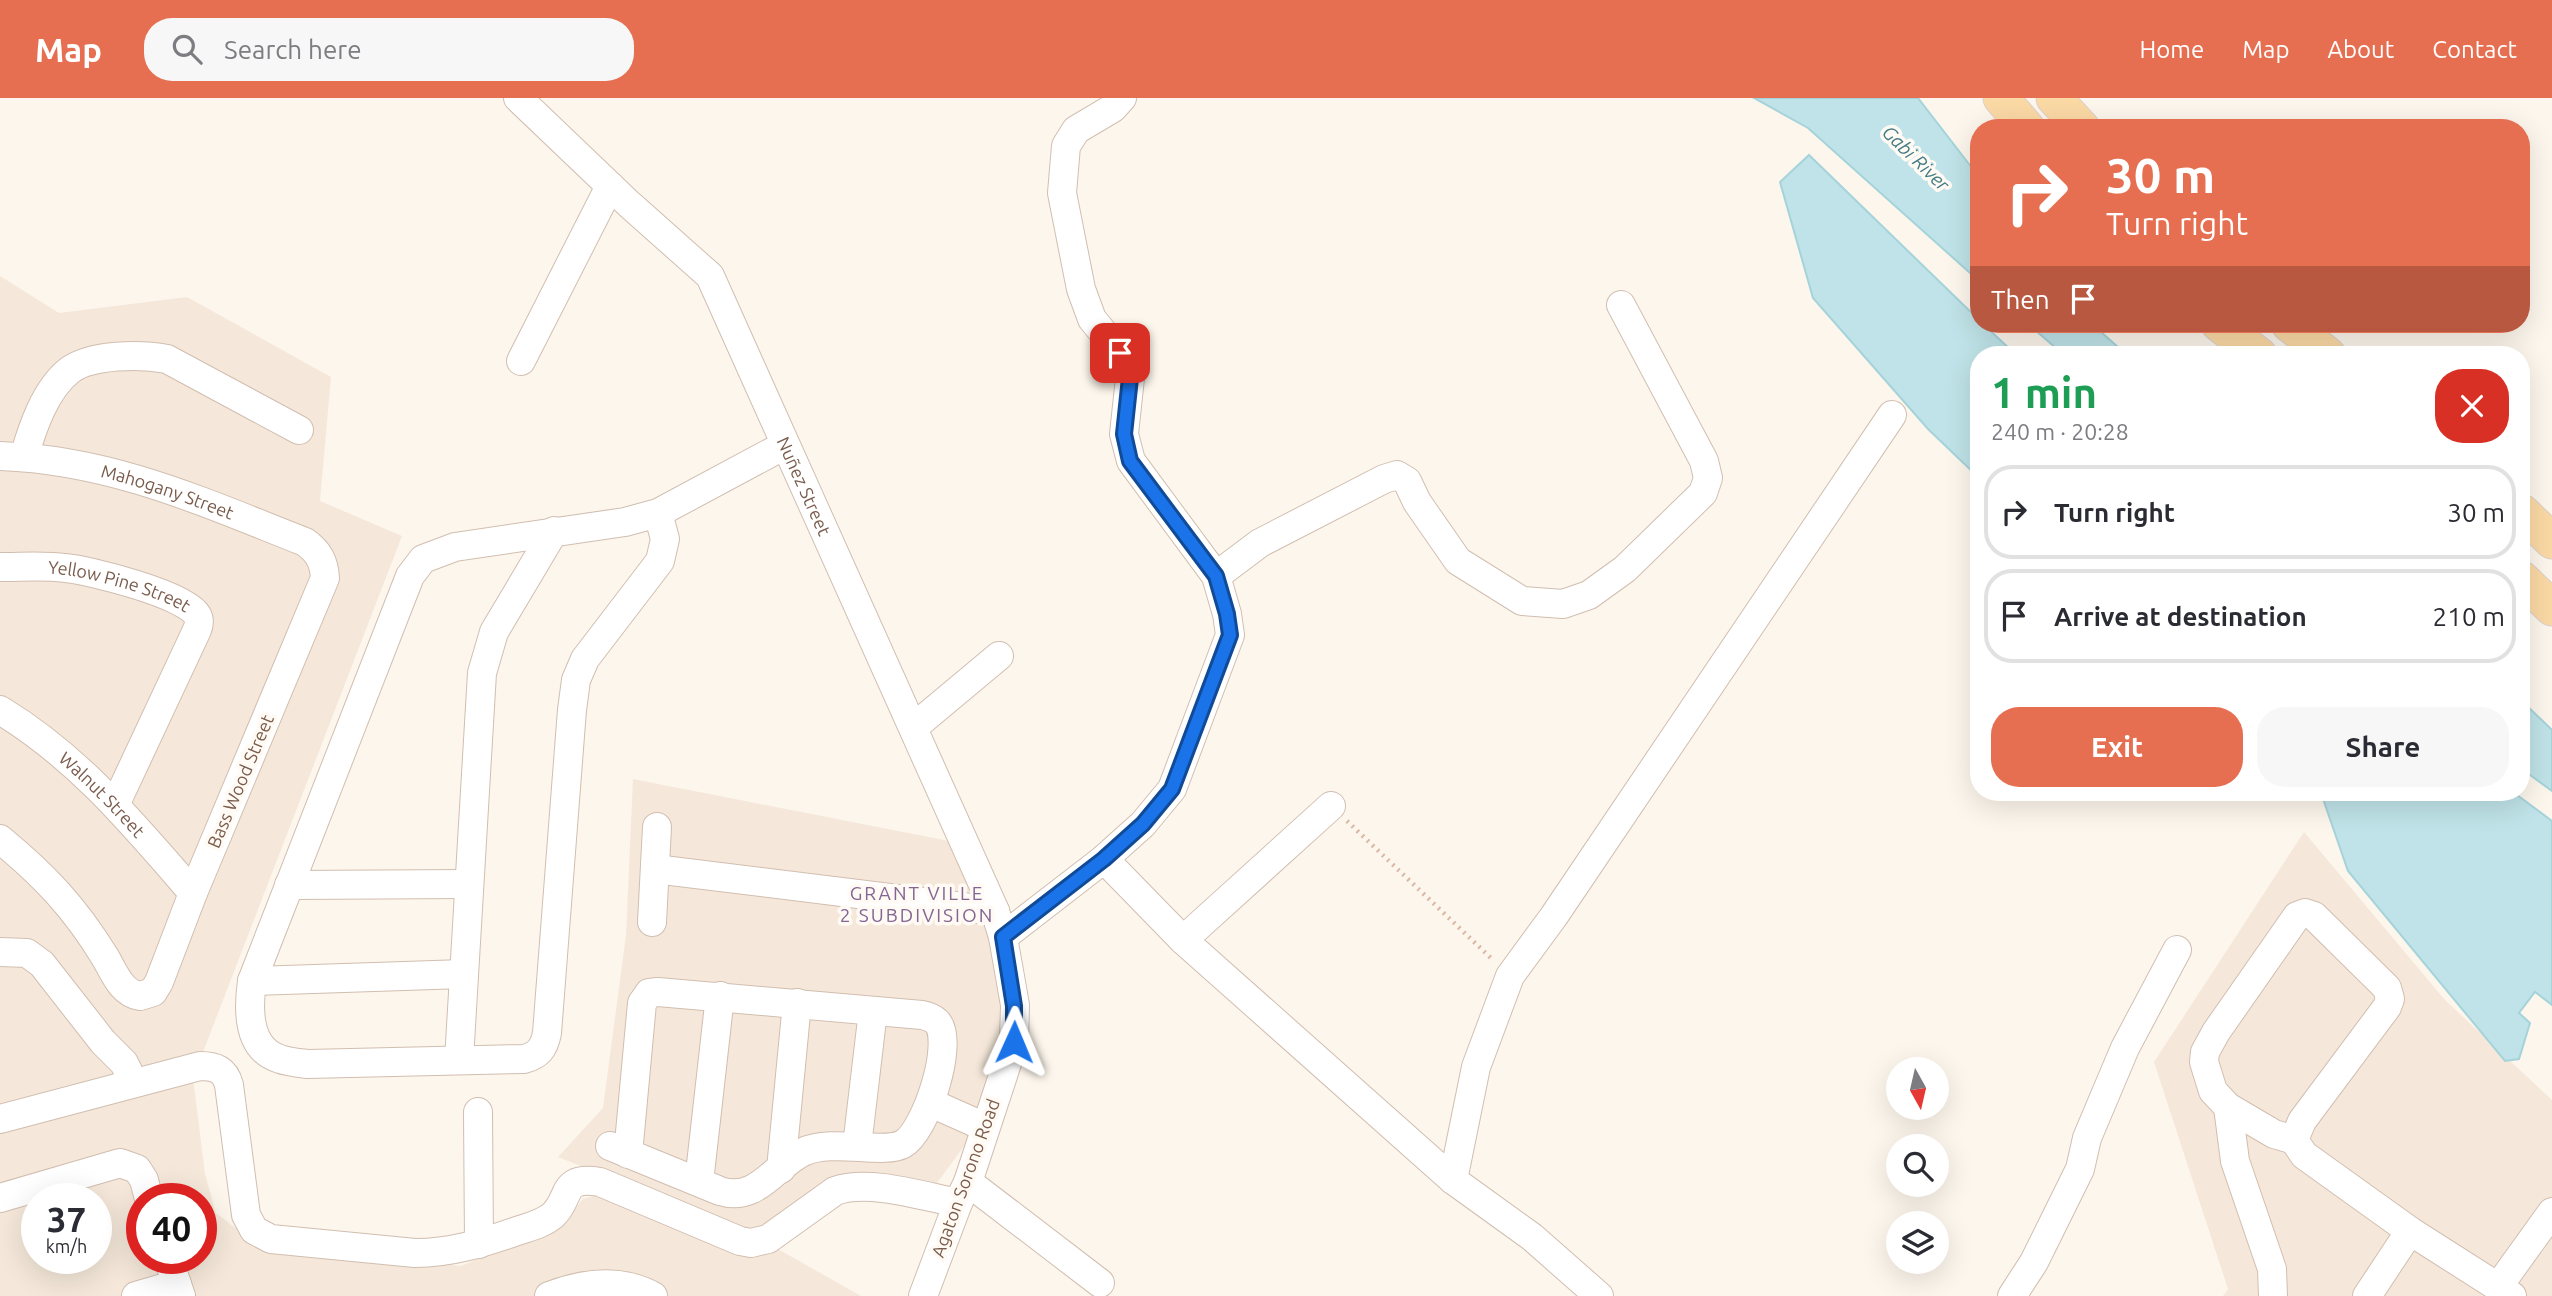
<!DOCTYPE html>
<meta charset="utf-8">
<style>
:root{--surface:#fff;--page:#f7f7f7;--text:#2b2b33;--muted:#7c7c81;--line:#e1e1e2;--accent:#e76f51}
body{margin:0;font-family:Ubuntu,sans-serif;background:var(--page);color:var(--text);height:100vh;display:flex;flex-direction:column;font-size:26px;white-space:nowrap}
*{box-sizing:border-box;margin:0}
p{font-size:23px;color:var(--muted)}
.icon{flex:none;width:38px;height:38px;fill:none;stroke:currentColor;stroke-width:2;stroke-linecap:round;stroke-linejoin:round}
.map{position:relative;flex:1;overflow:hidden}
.panel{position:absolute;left:1970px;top:248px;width:560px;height:455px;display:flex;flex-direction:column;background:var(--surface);border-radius:28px;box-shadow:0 7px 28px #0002}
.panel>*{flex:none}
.banner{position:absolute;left:1970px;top:21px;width:560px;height:214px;border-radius:28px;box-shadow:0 7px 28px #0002;background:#e76f51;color:#fff;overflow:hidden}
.needle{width:46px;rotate:172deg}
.fabs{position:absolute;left:1886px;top:959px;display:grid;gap:14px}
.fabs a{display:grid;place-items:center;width:63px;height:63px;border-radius:50%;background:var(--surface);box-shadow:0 7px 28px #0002;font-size:35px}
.speed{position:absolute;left:21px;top:1085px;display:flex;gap:14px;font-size:35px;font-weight:700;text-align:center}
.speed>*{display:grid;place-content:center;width:91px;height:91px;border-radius:50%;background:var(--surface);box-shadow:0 7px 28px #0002;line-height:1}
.speed small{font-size:18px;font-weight:400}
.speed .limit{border:10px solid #d22;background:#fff;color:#111}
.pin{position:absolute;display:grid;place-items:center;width:60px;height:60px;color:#fff;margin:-30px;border-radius:14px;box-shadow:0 4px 10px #0006}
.me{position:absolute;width:77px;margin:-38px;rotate:1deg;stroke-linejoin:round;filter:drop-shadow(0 0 5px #0008)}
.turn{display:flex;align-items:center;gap:24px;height:147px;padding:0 21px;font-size:32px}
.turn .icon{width:91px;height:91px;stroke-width:2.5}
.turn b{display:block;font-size:49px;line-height:60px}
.then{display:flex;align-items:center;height:66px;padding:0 21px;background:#0003;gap:14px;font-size:26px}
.round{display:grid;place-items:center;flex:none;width:74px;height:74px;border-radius:28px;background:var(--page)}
.overview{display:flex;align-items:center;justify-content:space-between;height:119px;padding:0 21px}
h1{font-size:42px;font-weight:700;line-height:52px;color:#1e9e55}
.button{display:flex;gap:14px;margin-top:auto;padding:14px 21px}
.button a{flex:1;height:80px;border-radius:28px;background:var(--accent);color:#fff;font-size:28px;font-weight:700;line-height:80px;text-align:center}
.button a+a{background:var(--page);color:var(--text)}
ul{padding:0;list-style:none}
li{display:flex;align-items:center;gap:21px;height:94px;margin:0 14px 10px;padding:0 7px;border:4px solid var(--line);border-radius:28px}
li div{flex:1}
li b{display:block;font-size:26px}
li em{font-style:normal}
header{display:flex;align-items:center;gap:42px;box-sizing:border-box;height:98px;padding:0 35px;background:var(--accent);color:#fff}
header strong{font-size:33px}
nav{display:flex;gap:38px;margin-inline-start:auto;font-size:24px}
.search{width:490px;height:63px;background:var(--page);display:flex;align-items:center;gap:18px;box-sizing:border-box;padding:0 24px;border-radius:28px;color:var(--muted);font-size:26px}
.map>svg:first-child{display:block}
.residential{fill:#f5e8da;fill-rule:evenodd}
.water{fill:#bfe3e8;stroke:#a5d3da;stroke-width:2}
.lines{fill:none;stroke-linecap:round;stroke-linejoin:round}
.minor-casing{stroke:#d1beb0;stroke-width:30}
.major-casing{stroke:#dad1cd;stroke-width:37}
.path{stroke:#d9b8a5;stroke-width:4.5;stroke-dasharray:2 5;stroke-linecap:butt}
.minor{stroke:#fff;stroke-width:28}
.major{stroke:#fbd9a5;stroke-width:35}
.route-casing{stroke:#114b97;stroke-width:18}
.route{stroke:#1a73e8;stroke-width:12}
.labels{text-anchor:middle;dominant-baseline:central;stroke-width:7;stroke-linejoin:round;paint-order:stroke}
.street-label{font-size:18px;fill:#7a5c4d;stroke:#fffaf3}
.water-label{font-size:19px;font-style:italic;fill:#437c86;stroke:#fffaf3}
.neighbourhood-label{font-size:19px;letter-spacing:2px;fill:#846695;stroke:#fffaf3}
</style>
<header>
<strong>Map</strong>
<div class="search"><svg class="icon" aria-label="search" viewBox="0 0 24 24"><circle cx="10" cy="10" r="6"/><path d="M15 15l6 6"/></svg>Search here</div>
<nav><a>Home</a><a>Map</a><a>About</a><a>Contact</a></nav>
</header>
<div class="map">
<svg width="2552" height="1198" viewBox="0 0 2552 1198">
<rect width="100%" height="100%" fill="#fdf6ec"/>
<!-- residential -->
<path class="residential" d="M0 178 59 215 187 199 331 279 320 403 402 438 193 980 205 1076 216 1115 259 1148 461 1168 564 1124 583 1101 601 1096 778 1151 861 1198H0ZM37 1101H96V1160H37ZM142 1101H201V1160H142Z
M633 681 954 744 1000 873 1006 946 979 1028 934 1089 846 1082 776 1128 749 1134 558 1059 603 1010 626 837Z
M2304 734 2445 902 2552 1002V1198H2223L2228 1191 2154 964Z"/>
<!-- water -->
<path class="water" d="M1754 0H1918L1979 79V183L1808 30Z
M1809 57 1979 222V226H1983L2011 252 2012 257H1979V380L1928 331 1813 200 1780 84Z
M2028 226H2092L2127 257H2064Z
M2522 603 2552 632V693L2522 671Z
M2321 695H2483L2488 700 2517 697 2552 723V907L2535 894 2519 915 2530 925 2519 961 2505 963 2348 773Z"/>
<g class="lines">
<!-- minor casing -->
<g class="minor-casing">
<g id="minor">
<path id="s1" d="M518 0 629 106 710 178 995 813 1003 839 1015 907 1014 944 968 1084 958 1105 923 1198"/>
<path d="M521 263 610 88"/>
<path id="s2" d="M0 358C112 362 203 404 305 444 319 454 324 464 325 480L193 795 159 884 153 894 140 898C121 895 114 874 105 859 75 810 45 778 0 741"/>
<path d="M24 359C32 331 45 291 70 272 92 256 141 256 167 261L299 332"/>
<path d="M658 415 665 441 660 463 585 561 576 582 572 612 547 935C544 950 539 957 524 961L308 966C299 965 288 964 280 961 247 951 248 911 252 883L410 478 423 461 455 449 625 424 658 415 785 347"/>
<path id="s3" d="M0 469C22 469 44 467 65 470 89 472 187 497 197 517 200 522 199 527 197 532L116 705"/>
<path d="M1216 478 1260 445 1384 381 1397 377 1407 383 1417 404 1458 463 1522 503 1563 506 1589 497 1625 471 1703 395 1708 380 1704 363 1621 207"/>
<path id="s4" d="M0 612C78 659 134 727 193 795"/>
<path d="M914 629 999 558"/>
<path d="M1104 761 1183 842 1453 1082 1532 1139 1599 1198"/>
<path d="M655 771 995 813"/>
<path d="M289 787 469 786"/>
<path d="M652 824 657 729"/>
<path d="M1003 839 1104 761 1143 726 1172 691 1230 537 1227 516 1216 478 1131 363 1124 336 1130 280 1120 255 1092 221 1081 191 1062 95 1066 48 1076 32 1113 10 1122 0"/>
<path d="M1183 842 1331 708"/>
<path d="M0 854 27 855 42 866 103 944 124 965 134 985"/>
<path d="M252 883 464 876"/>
<path d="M459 962 482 575 494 534 554 433"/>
<path d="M931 1005 985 1029"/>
<path d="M2228 1009 2235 1063 2272 1171 2273 1198"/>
<path d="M478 1014 479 1146"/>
<path d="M0 1021 200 968C216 968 225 972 229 987L246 1117 254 1132 271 1141 415 1155C451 1155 483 1145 517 1133 529 1129 542 1126 552 1118 572 1101 559 1077 600 1084L740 1143 751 1145 768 1141 835 1093C869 1081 922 1098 958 1105"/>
<path d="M2294 1042 2302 1023 2387 909 2390 901 2387 890 2314 818 2305 815 2297 818 2216 934 2205 954 2204 964 2213 993 2228 1009 2274 1036 2294 1042 2304 1057 2410 1133 2512 1198"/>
<path d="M610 1048 720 1093C757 1105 774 1068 803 1054 833 1040 883 1057 903 1046 926 1033 955 944 937 924 933 920 927 918 922 917L658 894 649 895 642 905 628 1056"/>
<path d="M857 1048 873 913"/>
<path d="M781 1071 797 905"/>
<path d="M1453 1082 1476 969 1510 878 1554 818 1892 317"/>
<path d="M699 1084 720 898"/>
<path d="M968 1084 1100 1185"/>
<path d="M0 1100 120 1065 137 1071 144 1082 149 1101"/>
<path d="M168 1160 181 1198"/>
<path d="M2498 1189 2552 1114"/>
<path d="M136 1198 177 1186"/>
<path d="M549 1198C583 1185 620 1180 653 1198"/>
<path d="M2012 1198 2034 1164 2080 1071 2087 1040 2125 950 2177 852"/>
<path d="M2367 1198 2410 1133"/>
</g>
</g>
<!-- major casing -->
<g class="major-casing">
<path id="major" d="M2001 0 2027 30
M2054 0 2082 30
M2219 226 2259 257
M2289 226 2328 257
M2522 414 2552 443
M2522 481 2552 510"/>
</g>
<!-- path -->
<path class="path" d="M1347 723 1493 862"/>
<!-- minor -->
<use href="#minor" class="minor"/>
<!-- major -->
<use href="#major" class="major"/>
</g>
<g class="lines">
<!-- route casing -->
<g class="route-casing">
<path id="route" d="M1014 944V908L1003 839 1104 761 1143 726 1172 691 1230 537 1227 516 1216 478 1130 363 1124 336 1130 280 1120 255"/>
</g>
<!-- route -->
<use href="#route" class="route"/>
</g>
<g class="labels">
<!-- street labels -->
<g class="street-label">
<text stroke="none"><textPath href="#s1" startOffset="492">Nuñez Street</textPath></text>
<text stroke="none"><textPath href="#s2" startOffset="172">Mahogany Street</textPath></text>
<text stroke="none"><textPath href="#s3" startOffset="122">Yellow Pine Street</textPath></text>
<text transform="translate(240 683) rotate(-67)">Bass Wood Street</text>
<text stroke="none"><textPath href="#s4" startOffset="133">Walnut Street</textPath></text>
<text transform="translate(965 1080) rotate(-70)">Agaton Sorono Road</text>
</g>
<!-- water labels -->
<g class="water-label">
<text transform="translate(1916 60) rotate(44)">Gabi River</text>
</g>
<!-- neighbourhood labels -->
<g class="neighbourhood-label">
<text x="917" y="795">GRANT VILLE<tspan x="917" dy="22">2 SUBDIVISION</tspan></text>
</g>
</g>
</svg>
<div class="fabs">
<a><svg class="needle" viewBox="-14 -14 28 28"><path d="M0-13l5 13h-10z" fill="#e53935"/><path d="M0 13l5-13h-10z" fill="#7c7c81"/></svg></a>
<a><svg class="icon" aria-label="search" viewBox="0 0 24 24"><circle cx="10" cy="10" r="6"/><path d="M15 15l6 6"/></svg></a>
<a><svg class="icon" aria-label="layers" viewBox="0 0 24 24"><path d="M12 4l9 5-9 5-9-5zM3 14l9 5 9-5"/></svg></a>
</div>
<div class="speed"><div>37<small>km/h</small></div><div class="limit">40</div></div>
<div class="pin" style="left:1120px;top:255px;background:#d93025"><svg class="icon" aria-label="arrive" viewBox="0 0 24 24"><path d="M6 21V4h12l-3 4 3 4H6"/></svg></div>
<svg class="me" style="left:1014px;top:944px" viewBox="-20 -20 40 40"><path d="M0-17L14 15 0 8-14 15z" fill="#1a73e8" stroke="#fff" stroke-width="4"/></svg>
<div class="banner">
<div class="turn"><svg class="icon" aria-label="right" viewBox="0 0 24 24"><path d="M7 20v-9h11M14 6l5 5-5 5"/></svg><div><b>30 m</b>Turn right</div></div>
<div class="then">Then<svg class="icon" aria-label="arrive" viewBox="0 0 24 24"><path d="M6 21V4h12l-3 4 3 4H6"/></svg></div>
</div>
<section class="panel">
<div class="overview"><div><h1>1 min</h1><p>240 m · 20:28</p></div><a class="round" style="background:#d93025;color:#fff"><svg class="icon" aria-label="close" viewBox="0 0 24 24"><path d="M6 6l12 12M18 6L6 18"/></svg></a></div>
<ul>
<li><svg class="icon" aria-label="right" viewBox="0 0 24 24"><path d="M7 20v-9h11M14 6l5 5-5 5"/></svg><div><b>Turn right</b></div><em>30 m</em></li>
<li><svg class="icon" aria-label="arrive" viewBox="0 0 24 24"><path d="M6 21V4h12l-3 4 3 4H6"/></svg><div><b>Arrive at destination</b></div><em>210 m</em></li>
</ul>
<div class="button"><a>Exit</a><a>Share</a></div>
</section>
</div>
